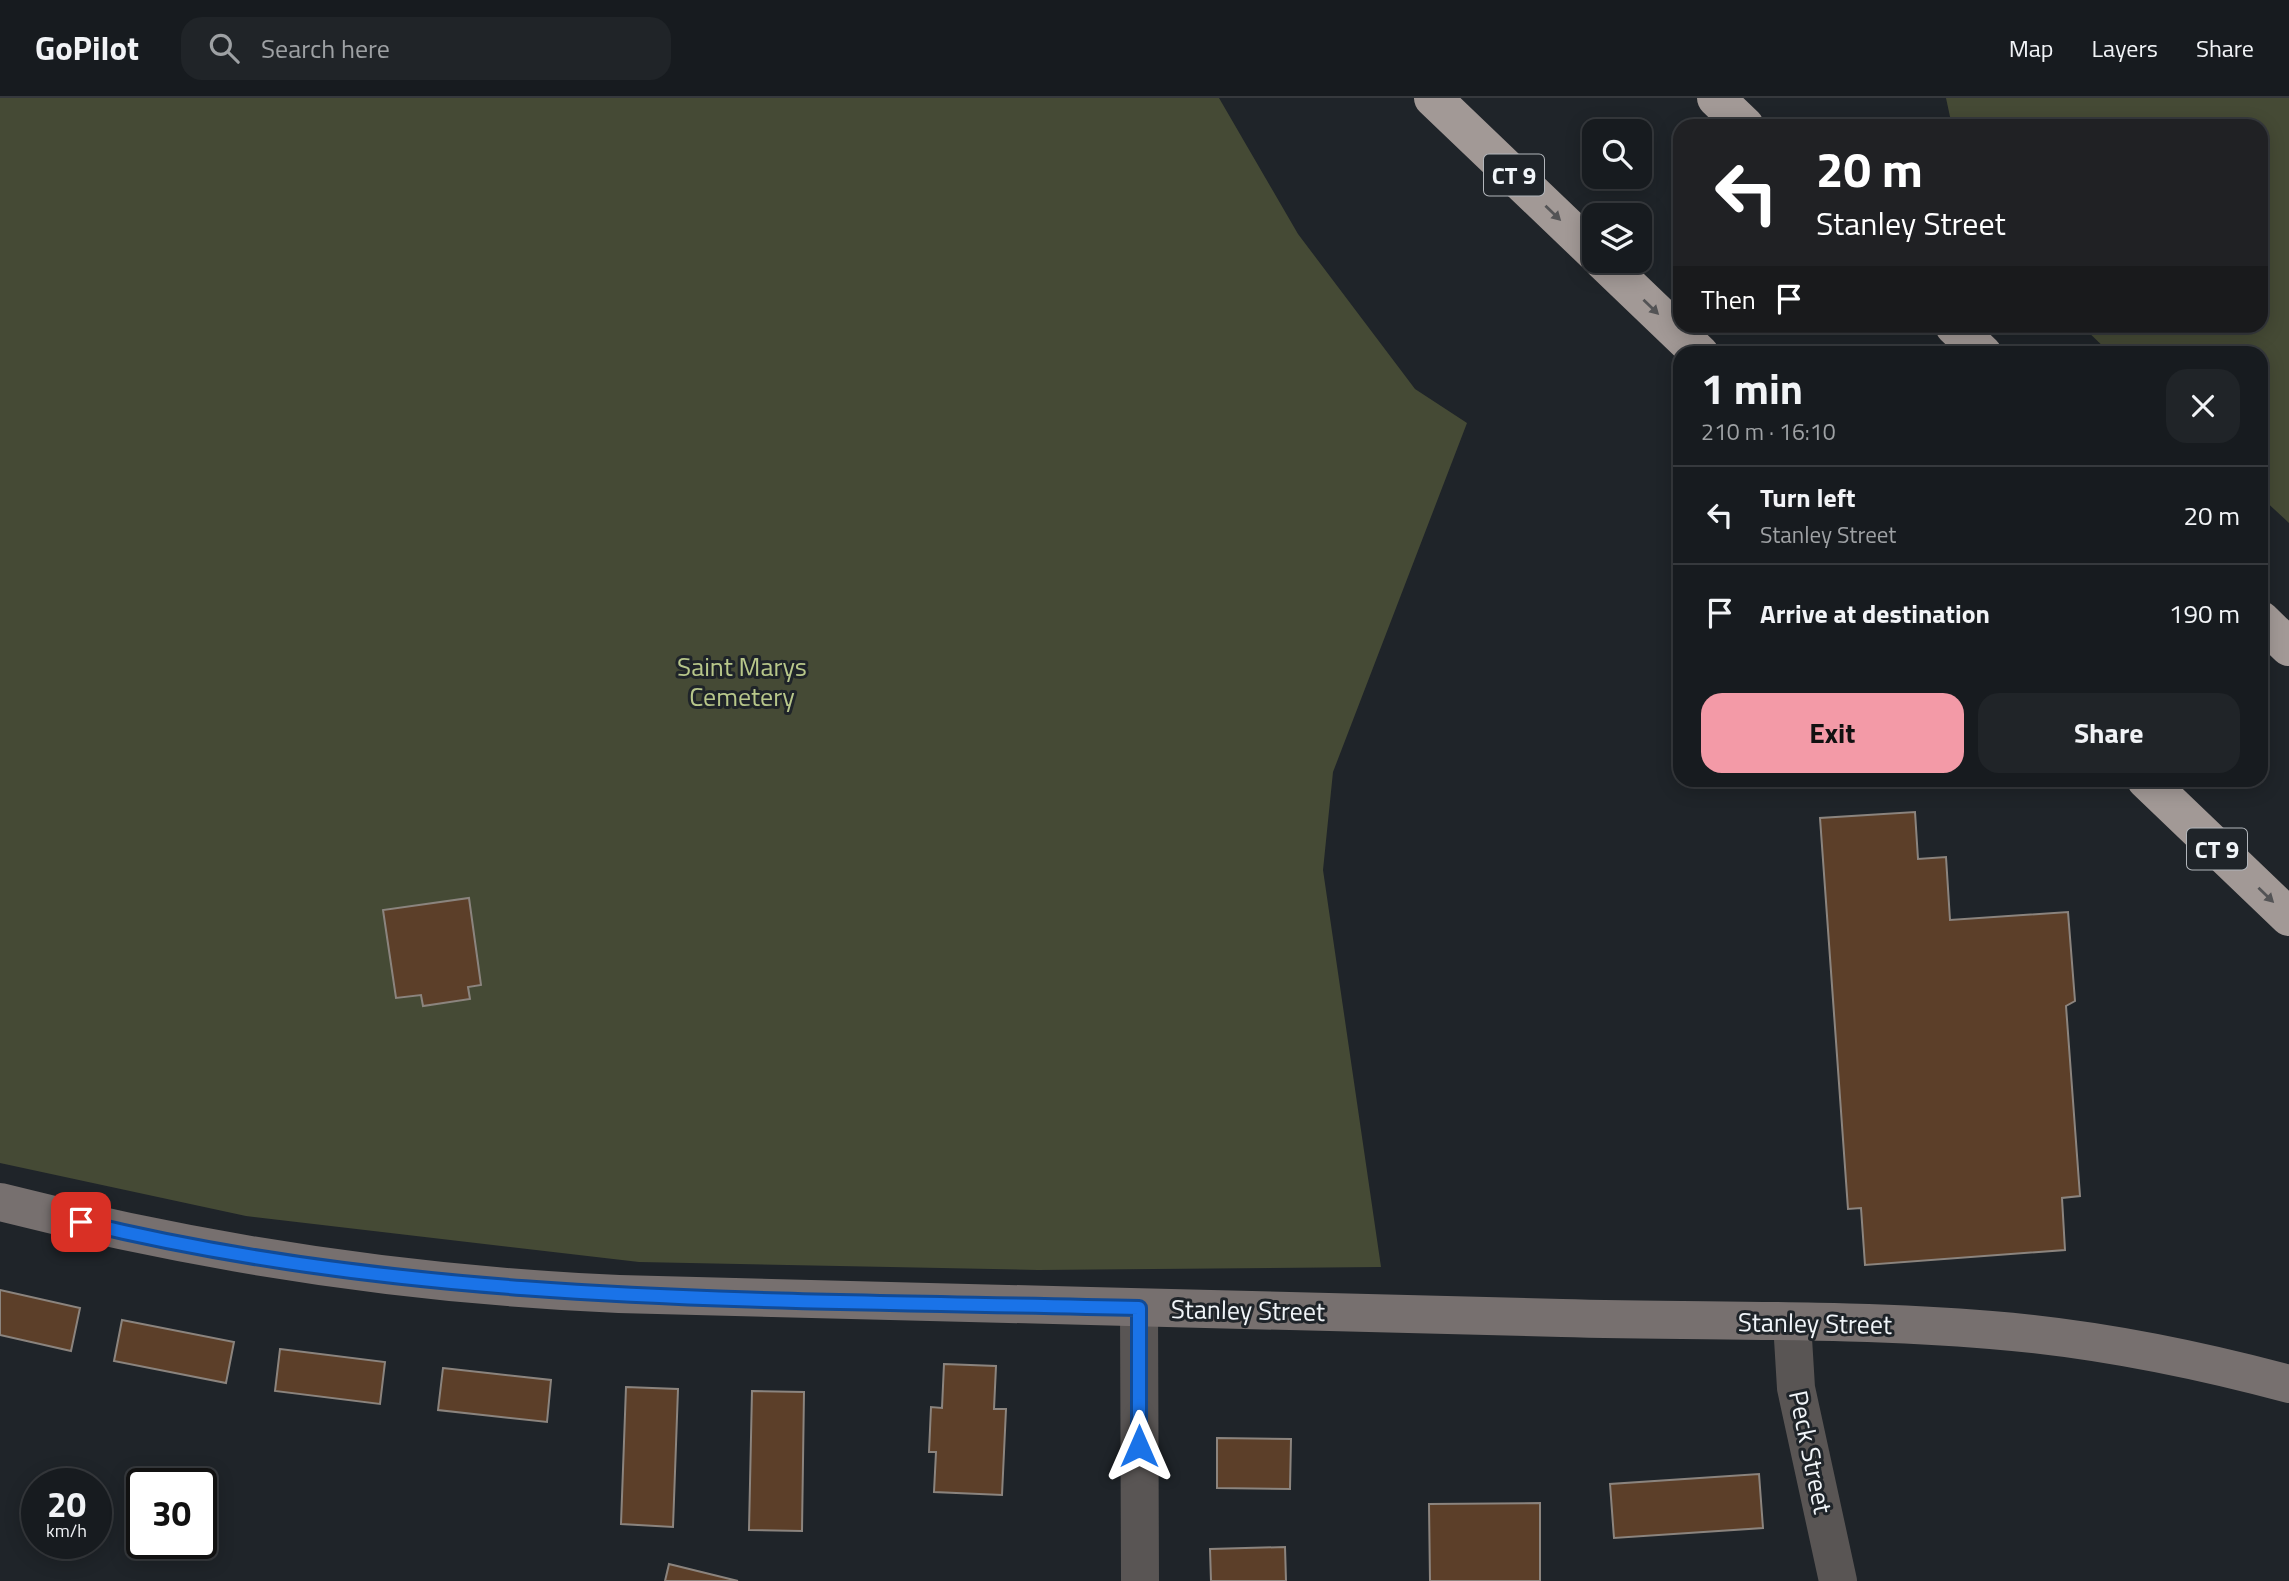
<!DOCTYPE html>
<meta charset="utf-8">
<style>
:root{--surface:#171b1f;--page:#202428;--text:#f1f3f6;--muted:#9ea1a4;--line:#36393d;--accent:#f39aa7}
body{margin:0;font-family:"Titillium Web",sans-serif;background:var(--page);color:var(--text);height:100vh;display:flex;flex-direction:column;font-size:26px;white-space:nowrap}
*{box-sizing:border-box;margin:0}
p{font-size:23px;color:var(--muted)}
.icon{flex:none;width:38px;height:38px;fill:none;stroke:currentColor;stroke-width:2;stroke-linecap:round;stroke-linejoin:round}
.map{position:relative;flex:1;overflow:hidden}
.drawer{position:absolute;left:1673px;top:248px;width:595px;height:441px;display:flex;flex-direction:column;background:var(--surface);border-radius:21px;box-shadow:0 4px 18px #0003,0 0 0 2px var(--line)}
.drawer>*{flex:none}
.guide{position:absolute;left:1673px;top:21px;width:595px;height:214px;border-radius:21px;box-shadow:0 4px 18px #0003,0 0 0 2px var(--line);background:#202124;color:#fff;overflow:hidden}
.fabs{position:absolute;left:1582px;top:21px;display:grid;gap:14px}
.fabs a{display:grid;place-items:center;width:70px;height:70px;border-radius:14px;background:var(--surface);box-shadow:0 4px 18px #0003,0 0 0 2px var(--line);font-size:35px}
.speed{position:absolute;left:21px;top:1370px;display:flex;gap:14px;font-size:35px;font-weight:700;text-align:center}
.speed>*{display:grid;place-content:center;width:91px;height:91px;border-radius:50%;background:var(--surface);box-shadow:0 4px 18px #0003,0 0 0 2px var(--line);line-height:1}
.speed small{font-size:18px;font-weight:400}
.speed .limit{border:4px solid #111;border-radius:10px;background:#fff;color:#111}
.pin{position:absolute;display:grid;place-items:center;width:60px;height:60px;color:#fff;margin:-30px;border-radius:14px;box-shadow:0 4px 10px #0006}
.me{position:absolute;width:77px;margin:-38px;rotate:0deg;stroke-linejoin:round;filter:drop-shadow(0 0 5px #0008)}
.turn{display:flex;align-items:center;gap:24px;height:147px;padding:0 28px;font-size:32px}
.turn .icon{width:91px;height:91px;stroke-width:2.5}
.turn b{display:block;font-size:49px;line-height:60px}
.then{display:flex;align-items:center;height:66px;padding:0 28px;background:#0003;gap:14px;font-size:26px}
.round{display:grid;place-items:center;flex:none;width:74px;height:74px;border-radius:21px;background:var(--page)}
.headline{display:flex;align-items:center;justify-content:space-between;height:119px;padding:0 28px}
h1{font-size:42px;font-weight:700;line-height:52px}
.cta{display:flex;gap:14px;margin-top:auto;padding:14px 28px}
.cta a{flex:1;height:80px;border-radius:21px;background:var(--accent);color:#111;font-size:28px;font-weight:700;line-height:80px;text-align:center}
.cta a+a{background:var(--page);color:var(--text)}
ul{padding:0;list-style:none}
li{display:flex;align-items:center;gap:21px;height:98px;padding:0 28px;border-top:2px solid var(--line)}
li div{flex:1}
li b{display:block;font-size:26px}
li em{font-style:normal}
header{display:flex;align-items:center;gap:42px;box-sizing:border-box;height:98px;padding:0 35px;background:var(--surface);border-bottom:2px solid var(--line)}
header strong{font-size:33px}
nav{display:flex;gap:38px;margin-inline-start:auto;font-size:24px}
.search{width:490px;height:63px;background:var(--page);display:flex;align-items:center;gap:18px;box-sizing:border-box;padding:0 24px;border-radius:21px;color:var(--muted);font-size:26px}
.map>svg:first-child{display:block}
.green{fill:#454a35}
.building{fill:#5c3f29;stroke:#8b847e;stroke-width:2}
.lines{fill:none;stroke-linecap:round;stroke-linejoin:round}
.minor{stroke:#595554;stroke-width:38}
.secondary{stroke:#77706f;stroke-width:38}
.motorway{stroke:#a29996;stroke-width:38}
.oneway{fill:#535355}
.route-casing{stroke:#114b97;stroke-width:18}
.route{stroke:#1a73e8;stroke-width:12}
.labels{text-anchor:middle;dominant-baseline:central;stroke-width:6;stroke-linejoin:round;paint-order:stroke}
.shield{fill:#1f2429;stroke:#b2b6bb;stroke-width:2}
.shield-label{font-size:24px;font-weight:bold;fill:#f1f5f9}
.park-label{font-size:26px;fill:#b8c78a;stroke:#1f2429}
.street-label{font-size:26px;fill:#f1f5f9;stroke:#1f2429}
</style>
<header>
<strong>GoPilot</strong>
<div class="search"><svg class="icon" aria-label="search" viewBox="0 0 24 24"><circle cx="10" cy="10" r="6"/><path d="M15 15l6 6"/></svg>Search here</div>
<nav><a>Map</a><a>Layers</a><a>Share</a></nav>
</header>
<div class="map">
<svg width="2289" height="1483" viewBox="0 0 2289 1483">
<rect width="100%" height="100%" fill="#1f2429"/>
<!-- green -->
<path class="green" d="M0 0H1219L1298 136 1415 291 1467 325 1333 674 1323 772 1381 1169 1038 1172 639 1164 246 1118 0 1065Z
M1946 0H2289V425L2261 399V256L2110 255 2082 228H2261V28H1952Z"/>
<!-- building -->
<path class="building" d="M1915 714 1918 761 1946 759 1950 822 2068 814 2075 903 2066 908 2080 1098 2062 1100 2065 1152 1865 1167 1861 1110 1848 1111 1820 720Z
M469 800 481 887 468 889 470 901 423 908 421 897 396 900 383 812Z
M0 1192 80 1210 71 1253 0 1237Z
M122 1222 234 1244 226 1285 114 1263Z
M280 1251 385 1264 380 1306 275 1293Z
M944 1266 996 1268 994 1311H1006L1002 1397 934 1394 936 1354H929L931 1309 942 1310Z
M443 1270 551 1282 547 1324 438 1312Z
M626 1289 678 1291 673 1429 621 1426Z
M752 1293 804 1294 802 1433 749 1432Z
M1217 1340 1291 1341 1290 1391 1217 1390Z
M1759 1376 1763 1430 1614 1440 1610 1386Z
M1540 1405V1483H1430L1429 1406Z
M1285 1449 1286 1483H1211L1210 1451Z
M669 1466 738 1483H665Z"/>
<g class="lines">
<!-- minor -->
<path class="minor" d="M1139 1210 1140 1483
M1792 1224 1796 1290 1838 1483"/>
<!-- secondary -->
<path class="secondary" d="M0 1104C204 1156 409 1187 619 1196 933 1204 1248 1212 1562 1220 1705 1224 1849 1220 1991 1232 2091 1240 2192 1260 2289 1286"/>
<!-- motorway -->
<path class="motorway" d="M1433 0 1594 154
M1716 0 1745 28
M1603 163 1700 256
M1954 228 1983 256
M2261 522 2289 549
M2146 682 2289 819"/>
</g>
<!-- one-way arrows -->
<defs><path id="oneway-solid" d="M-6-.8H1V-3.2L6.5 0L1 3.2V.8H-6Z" transform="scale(1.75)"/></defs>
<g class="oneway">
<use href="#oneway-solid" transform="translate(1553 115) rotate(44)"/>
<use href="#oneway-solid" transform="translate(1651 209) rotate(44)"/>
<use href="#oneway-solid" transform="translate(2266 797) rotate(44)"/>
</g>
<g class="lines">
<!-- route casing -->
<g class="route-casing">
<path id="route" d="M81 1124C427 1209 786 1201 1139 1210V1348"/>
</g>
<!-- route -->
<use href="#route" class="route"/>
</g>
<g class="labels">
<!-- shield labels -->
<g class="shield">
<rect x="1484" y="56.5" width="60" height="41" rx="5"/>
<rect x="2187" y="730.5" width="60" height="41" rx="5"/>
</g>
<g class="shield-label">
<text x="1514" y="77">CT 9</text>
<text x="2217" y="751">CT 9</text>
</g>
<!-- park labels -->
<g class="park-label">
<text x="742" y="568">Saint Marys<tspan x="742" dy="30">Cemetery</tspan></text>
</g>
<!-- street labels -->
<g class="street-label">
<text transform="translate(1248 1212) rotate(1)">Stanley Street</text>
<text transform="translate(1815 1225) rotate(1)">Stanley Street</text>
<text transform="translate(1811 1354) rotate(78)">Peck Street</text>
</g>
</g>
</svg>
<div class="fabs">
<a><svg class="icon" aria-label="search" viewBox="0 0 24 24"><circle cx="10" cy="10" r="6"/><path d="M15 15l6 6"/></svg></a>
<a><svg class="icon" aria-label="layers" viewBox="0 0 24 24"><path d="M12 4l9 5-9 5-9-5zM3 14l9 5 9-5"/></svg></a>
</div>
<div class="speed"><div>20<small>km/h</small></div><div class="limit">30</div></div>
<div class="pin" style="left:81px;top:1124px;background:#d93025"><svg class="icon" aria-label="arrive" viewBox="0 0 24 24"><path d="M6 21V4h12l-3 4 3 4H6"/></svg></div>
<svg class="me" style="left:1139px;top:1348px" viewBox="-20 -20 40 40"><path d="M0-17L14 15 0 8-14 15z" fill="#1a73e8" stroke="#fff" stroke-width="4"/></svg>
<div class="guide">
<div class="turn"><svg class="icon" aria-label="left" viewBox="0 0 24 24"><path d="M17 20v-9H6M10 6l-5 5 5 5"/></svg><div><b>20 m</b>Stanley Street</div></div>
<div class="then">Then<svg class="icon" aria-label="arrive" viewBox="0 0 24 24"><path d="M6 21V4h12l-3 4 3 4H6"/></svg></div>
</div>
<section class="drawer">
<div class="headline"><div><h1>1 min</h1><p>210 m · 16:10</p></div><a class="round"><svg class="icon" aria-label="close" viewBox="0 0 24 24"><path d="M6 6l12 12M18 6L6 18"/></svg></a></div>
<ul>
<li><svg class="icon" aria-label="left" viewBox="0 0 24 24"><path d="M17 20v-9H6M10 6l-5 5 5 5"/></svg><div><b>Turn left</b><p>Stanley Street</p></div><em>20 m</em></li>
<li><svg class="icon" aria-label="arrive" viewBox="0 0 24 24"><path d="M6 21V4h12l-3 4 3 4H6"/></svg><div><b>Arrive at destination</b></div><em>190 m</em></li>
</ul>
<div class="cta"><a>Exit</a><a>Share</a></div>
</section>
</div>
